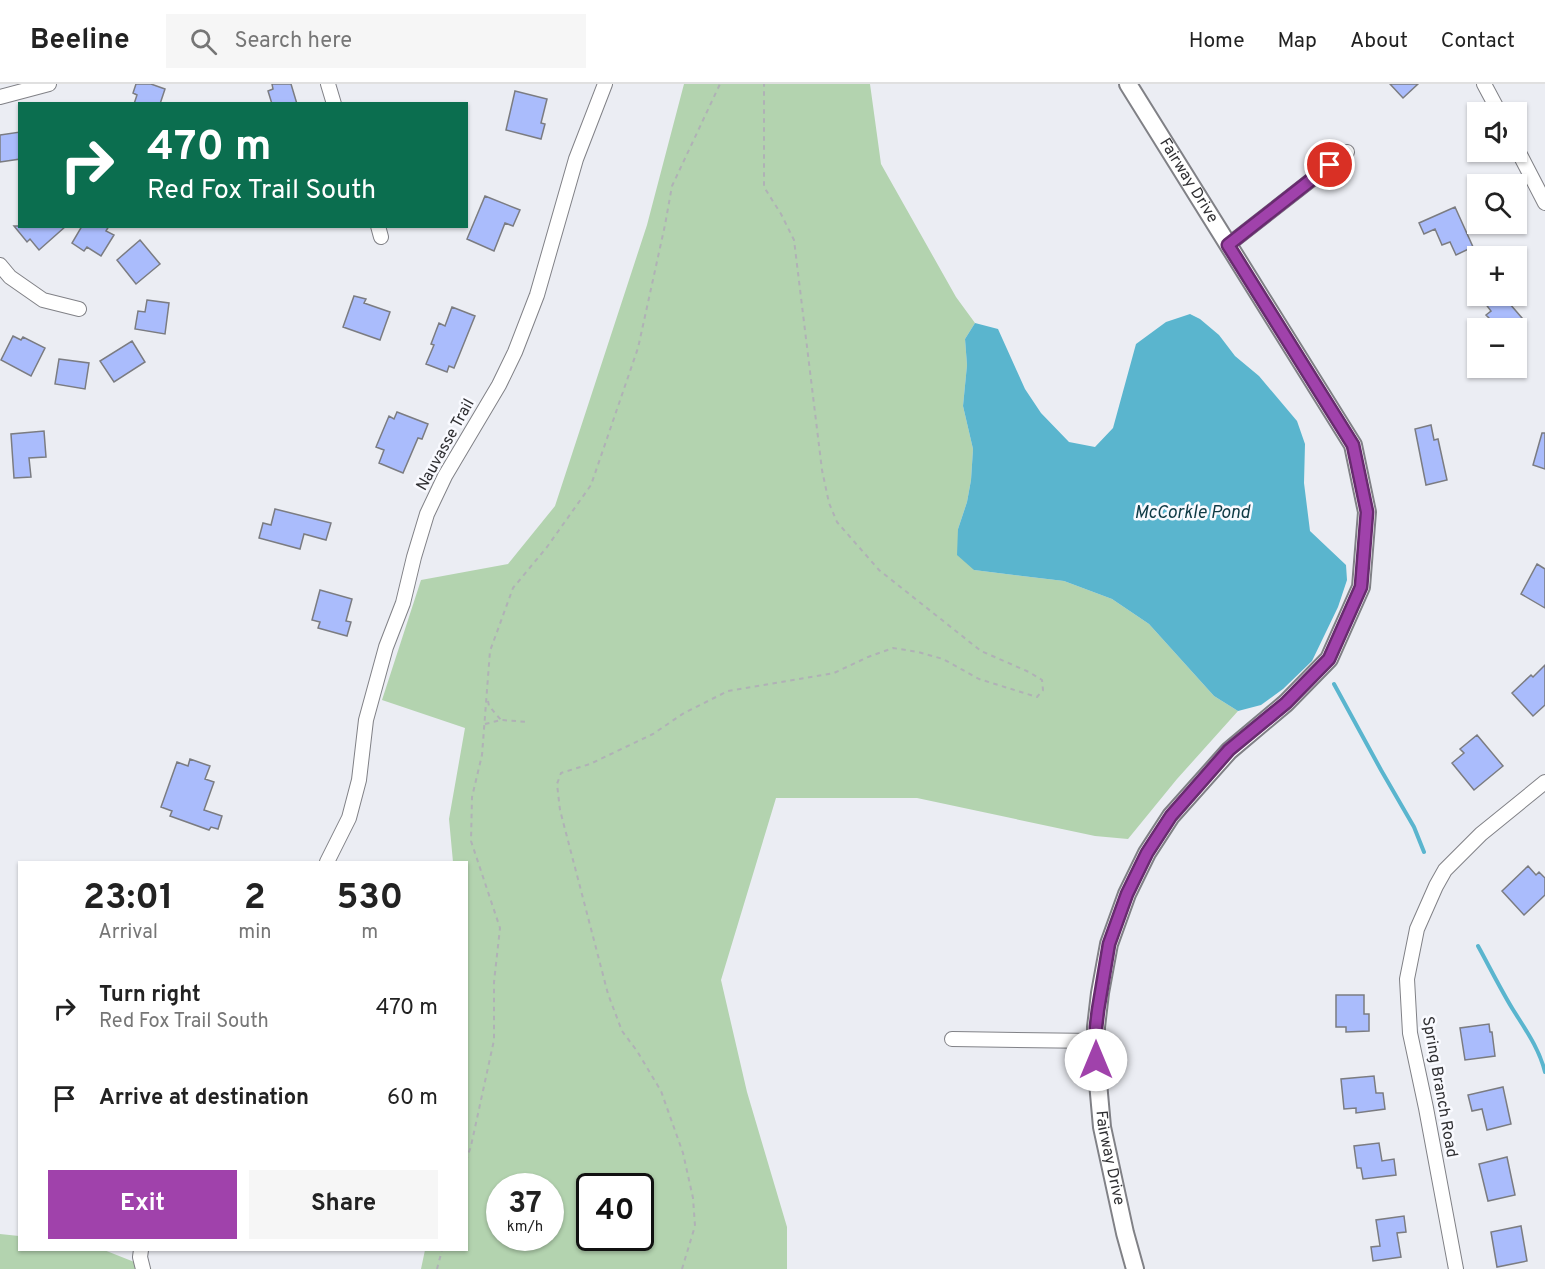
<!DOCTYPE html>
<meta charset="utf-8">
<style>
:root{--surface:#fff;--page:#f6f6f6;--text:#222;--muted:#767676;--line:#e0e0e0;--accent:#a042ab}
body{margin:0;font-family:Overpass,sans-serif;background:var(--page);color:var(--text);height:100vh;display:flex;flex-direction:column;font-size:22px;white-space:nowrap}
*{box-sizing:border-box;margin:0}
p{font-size:20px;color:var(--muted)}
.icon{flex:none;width:33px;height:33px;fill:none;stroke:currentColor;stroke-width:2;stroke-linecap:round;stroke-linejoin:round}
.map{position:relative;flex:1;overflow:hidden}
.drawer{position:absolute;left:18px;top:777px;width:450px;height:390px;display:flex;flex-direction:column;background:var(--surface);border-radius:0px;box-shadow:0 2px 4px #0004}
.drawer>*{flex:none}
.guide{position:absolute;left:18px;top:18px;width:450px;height:126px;border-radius:0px;box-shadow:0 2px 4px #0004;background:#0b6e4f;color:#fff;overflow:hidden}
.fabs{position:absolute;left:1467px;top:18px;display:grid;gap:12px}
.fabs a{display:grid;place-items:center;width:60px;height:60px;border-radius:0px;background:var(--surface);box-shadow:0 2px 4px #0004;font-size:30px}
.speed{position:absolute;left:486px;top:1089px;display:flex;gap:12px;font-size:30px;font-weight:700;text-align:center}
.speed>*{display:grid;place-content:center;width:78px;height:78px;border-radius:50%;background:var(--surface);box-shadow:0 2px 4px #0004;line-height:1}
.speed small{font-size:15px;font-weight:400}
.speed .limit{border:3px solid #111;border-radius:9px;background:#fff;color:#111}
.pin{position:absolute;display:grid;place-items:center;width:51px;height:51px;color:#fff;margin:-26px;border:3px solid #fff;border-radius:50%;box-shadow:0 2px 6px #0007}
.me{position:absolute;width:66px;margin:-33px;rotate:0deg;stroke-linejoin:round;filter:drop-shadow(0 0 4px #0008)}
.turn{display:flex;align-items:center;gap:21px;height:126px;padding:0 30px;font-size:27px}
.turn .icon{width:78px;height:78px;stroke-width:2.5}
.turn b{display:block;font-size:42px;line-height:51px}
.eta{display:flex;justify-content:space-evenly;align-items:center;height:102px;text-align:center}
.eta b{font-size:36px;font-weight:700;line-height:42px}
.primary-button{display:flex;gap:12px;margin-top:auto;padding:12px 30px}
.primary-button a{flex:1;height:69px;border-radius:0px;background:var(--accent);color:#fff;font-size:24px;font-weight:700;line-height:69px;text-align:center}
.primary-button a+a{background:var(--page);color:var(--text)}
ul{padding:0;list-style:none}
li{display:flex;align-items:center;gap:18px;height:90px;padding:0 30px}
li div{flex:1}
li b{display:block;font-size:22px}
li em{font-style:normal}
header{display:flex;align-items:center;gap:36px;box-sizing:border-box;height:84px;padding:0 30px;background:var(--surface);border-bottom:2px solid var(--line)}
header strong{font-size:28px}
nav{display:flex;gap:33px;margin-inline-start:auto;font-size:21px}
.search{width:420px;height:54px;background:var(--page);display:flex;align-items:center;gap:15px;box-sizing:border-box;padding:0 21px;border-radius:0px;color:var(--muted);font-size:22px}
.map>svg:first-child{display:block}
.green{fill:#b3d3af;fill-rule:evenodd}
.water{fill:#5ab5ce}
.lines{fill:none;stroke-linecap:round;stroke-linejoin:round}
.stream{stroke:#5ab5ce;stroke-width:4}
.building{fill:#aabcfc;stroke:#7b7c81;stroke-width:1.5}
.minor-casing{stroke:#808186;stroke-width:16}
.tertiary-casing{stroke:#808186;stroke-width:20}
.path{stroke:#b0b1b6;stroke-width:2;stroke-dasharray:4.5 4.5;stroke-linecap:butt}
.minor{stroke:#fff;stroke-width:14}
.tertiary{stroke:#fff;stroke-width:16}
.route-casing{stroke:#682b6f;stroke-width:15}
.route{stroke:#a042ab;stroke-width:10}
.labels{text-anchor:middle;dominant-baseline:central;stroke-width:5;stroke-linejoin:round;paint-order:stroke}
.street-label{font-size:16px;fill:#303033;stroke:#f9faff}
.water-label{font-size:18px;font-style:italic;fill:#0f3a45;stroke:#f9faff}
</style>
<header>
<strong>Beeline</strong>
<div class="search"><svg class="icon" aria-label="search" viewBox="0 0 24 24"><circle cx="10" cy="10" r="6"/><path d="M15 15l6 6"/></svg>Search here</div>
<nav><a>Home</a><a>Map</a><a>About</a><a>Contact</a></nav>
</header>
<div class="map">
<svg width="1545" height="1185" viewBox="0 0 1545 1185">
<rect width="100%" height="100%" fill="#ebedf3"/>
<!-- green -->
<path class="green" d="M684 0H870L881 80 956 213 975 239 965 255 967 281 963 322 973 365 971 396 967 418 958 445 974 486 1064 497 1112 515 1149 540 1214 612 1238 627 1177 695 1128 755 1095 752 917 714H776L721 896 747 1008 787 1143V1185H421L425 1166H466V778H453L449 735 465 644 382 616 421 496 508 480 555 422 647 141ZM500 1102H550V1154H500ZM590 1102H640V1154H590Z
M0 1150 19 1152 20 1166H104L152 1185H0Z"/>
<!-- water -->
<path class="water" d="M1190 230 1200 235 1219 251 1235 272 1259 292 1297 337 1305 360 1304 399 1310 447 1346 481 1347 496 1338 523 1312 577 1283 605 1261 621 1238 627 1214 612 1149 540 1112 515 1064 497 974 486 957 471 958 445 967 418 971 396 973 365 963 322 967 281 965 255 975 239 998 245 1025 305 1041 329 1069 358 1095 363 1113 344 1136 260 1166 238Z"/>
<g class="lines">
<!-- stream -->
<path class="stream" d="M1334 600 1381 686 1414 743 1424 768
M1478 862C1489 882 1500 904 1512 924 1525 945 1539 964 1545 988"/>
</g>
<!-- building -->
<path class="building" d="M136 0H151L165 5 160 20H134L137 11 133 9Z
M272 0H291L297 20H272L268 7 273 5Z
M1390 0H1418L1403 14Z
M515 7 547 15 541 39 545 40 541 55 506 46Z
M20 48V75L0 78V51Z
M485 112 520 126 513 142 505 139 494 167 467 155Z
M1455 123 1473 163 1456 171 1450 158 1442 161 1435 145 1424 150 1419 139Z
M14 142H66L39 166 30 155 27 158Z
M82 142H109L106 147 114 151 101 172 87 163 84 167 72 159Z
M140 156 160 180 136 200 117 176Z
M354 212 366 215 364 219 390 228 380 256 343 243Z
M1493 212H1503L1522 234 1510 244H1505L1497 235 1493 238 1486 231 1491 227 1485 219Z
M147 216 169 219 165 250 135 245 138 227 145 228Z
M452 223 475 232 454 284 449 282 447 288 426 280 434 261 431 260 439 239 445 242Z
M13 252 21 256 23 253 45 264 31 292 1 276Z
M132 257 145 278 114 298 100 277Z
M59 275 89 279 85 305 55 300Z
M397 328 428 340 422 355 418 354 403 389 379 379 384 366 376 363 389 332 394 335Z
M1431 341 1434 356 1438 355 1447 396 1426 401 1415 345Z
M44 347 46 373 29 374 31 393 14 394 11 350Z
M1542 349H1545V385L1533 381Z
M275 425 331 439 326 456 304 450 300 465 259 454 263 439 271 441Z
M1537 480 1545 485V524L1521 510Z
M320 506 352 515 346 537 351 538 347 552 318 544 320 538 312 536Z
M1545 581V621L1533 632 1512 609 1531 591 1533 593Z
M1477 651 1503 682 1474 706 1452 679 1464 669 1460 665Z
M190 675 210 682 205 695 214 698 204 726 222 732 218 745 211 743 209 746 170 732 172 727 161 723 177 678 188 682Z
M1528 782 1536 791 1539 788 1545 794V811L1524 831 1502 807Z
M1336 911H1364V930H1369V947L1346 948V943H1336Z
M1489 940 1490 948H1492L1495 972 1465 976 1460 944Z
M1374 992 1376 1009H1383L1385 1025 1356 1029V1024L1344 1025 1341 995Z
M1503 1003 1511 1040 1487 1046 1482 1025 1472 1027 1468 1011Z
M1379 1059 1382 1077 1394 1075 1396 1091 1363 1095 1361 1084H1357L1354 1062Z
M1507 1073 1515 1111 1488 1117 1479 1080Z
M1404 1132 1406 1148 1397 1149 1401 1173 1373 1177 1371 1163 1380 1162 1376 1136Z
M1521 1142 1527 1177 1497 1183 1491 1148Z"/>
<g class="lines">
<!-- minor casing -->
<g class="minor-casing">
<path id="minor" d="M328 0 334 20
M1484 0 1499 28
M0 13 49 0
M1516 63 1545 119
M378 142 381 153
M1228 161 1347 68
M0 181 10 193 43 216 79 225
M327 778 349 734 359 696 366 636 386 563 403 519 414 473 427 430 445 392 499 301 515 268 537 211 576 75 605 0
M952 955 1097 957
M141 1166 140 1173 143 1185
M1456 1185 1426 1024 1410 949 1407 895 1417 845 1436 802 1445 786 1481 750 1545 698"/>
</g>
<!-- tertiary casing -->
<g class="tertiary-casing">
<g id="tertiary">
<path id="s1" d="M1128 0 1353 361 1367 428 1361 503 1329 575 1286 619 1229 667 1171 732 1147 769 1127 810 1109 860 1100 909 1096 943V976L1102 1043 1125 1149 1135 1185"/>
</g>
</g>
<!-- path -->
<path class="path" d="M488 617 489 622 501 636
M485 640 501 636 528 638
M466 1077 471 1062 494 956V898L500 844 471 757 472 713 482 671 490 567 513 504 547 463 591 401 638 264 665 141 672 102 720 0
M437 1185 442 1166
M682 1185 695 1142 693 1114 683 1069 661 1007 637 967 622 947 608 910 560 726 557 700 561 689 590 680 653 650 684 629 728 607 834 589 868 573 893 564 918 568 943 575 979 595 1037 613 1043 606 1042 596 1029 588 981 567 879 486 837 438 829 419 822 386 794 156 781 130 764 103V0"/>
<!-- minor -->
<use href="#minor" class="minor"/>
<!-- tertiary -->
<use href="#tertiary" class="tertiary"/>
</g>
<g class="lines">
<!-- route casing -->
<g class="route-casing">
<path id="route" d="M1096 976V943L1098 926 1109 860 1127 810 1147 769 1171 732 1229 666 1286 619 1329 575 1361 503 1367 428 1353 361 1228 161 1330 81"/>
</g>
<!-- route -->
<use href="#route" class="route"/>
</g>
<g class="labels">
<!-- street labels -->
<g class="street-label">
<text stroke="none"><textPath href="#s1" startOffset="114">Fairway Drive</textPath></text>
<text transform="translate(446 361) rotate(-61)">Nauvasse Trail</text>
<text transform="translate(1439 1003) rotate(80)">Spring Branch Road</text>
<text stroke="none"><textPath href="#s1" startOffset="1230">Fairway Drive</textPath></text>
</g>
<!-- water labels -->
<g class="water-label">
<text x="1192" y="429">McCorkle Pond</text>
</g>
</g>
</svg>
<div class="fabs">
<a><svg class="icon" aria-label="sound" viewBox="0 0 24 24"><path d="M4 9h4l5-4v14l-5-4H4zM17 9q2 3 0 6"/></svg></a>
<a><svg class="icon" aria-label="search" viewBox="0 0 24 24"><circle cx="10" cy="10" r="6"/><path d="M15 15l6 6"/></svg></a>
<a>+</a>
<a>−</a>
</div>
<div class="speed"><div>37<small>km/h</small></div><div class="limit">40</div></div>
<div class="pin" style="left:1330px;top:81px;background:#d93025"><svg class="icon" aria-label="arrive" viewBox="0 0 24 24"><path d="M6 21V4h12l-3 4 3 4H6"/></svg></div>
<svg class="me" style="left:1096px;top:976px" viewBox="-20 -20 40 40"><circle r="19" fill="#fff"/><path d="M0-13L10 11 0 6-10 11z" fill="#a042ab"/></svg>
<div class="guide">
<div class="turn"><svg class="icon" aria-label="right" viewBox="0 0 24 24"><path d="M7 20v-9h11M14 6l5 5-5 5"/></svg><div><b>470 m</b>Red Fox Trail South</div></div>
</div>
<section class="drawer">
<div class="eta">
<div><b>23:01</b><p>Arrival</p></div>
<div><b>2</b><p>min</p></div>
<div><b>530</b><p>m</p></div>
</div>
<ul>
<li><svg class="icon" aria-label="right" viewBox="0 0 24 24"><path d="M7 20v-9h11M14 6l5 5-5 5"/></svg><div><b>Turn right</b><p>Red Fox Trail South</p></div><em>470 m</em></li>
<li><svg class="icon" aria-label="arrive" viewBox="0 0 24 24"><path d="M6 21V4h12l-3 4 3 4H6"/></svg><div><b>Arrive at destination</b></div><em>60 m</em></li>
</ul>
<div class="primary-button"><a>Exit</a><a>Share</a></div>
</section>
</div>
